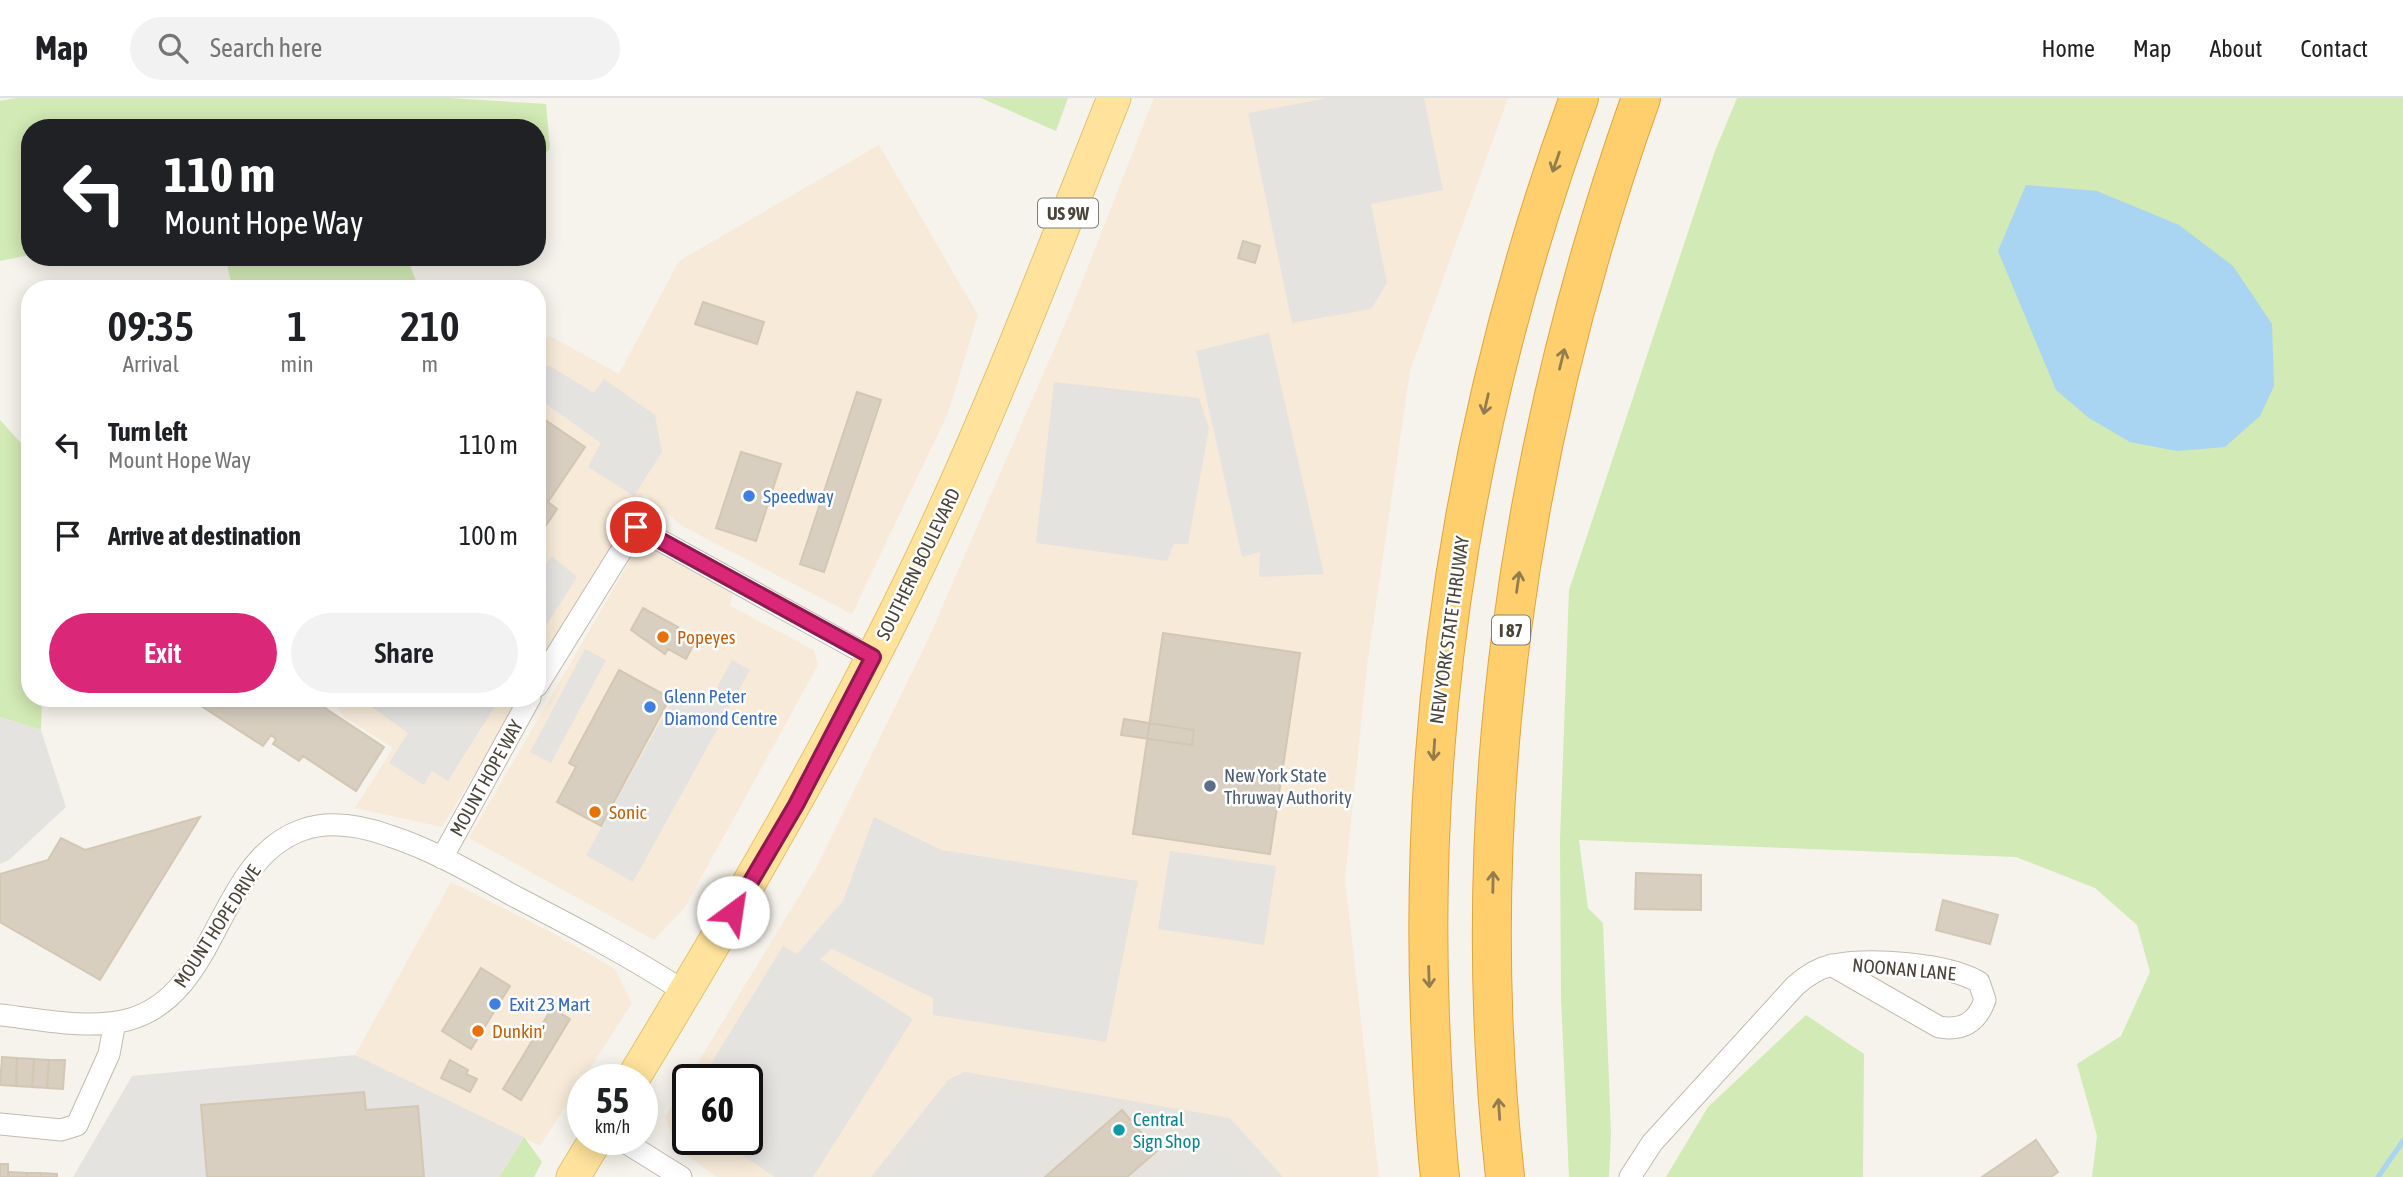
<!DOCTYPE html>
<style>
:root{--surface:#fff;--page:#f2f2f2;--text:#202124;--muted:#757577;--line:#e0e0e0;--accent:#db2777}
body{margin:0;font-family:"Asap Condensed",sans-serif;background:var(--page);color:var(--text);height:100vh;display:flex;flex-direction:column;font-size:26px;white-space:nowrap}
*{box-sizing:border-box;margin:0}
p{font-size:23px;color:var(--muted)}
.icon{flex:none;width:38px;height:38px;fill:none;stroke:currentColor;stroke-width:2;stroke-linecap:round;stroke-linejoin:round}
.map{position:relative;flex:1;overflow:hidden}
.details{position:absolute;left:21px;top:182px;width:525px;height:427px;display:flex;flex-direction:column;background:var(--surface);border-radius:28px;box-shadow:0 4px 18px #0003}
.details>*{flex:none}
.top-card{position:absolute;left:21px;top:21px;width:525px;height:147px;border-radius:28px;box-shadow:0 4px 18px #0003;background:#202124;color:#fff;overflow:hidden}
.speed{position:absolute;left:567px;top:966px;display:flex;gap:14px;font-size:35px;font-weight:700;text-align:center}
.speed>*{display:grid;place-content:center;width:91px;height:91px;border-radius:50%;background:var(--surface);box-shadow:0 4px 18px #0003;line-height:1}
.speed small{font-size:18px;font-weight:400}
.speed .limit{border:4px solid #111;border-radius:10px;background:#fff;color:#111}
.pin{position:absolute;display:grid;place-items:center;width:60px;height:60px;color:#fff;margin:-30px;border:4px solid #fff;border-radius:50%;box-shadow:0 2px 7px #0007}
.me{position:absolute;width:77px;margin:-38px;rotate:31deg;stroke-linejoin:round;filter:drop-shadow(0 0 5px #0008)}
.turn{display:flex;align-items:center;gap:24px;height:147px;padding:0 28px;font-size:32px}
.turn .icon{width:91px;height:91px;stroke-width:2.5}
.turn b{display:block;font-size:49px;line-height:60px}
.eta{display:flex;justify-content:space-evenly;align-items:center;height:119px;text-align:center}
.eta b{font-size:42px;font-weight:600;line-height:49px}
.primary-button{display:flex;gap:14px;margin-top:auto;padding:14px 28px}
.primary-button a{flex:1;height:80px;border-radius:42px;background:var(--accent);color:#fff;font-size:28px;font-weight:600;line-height:80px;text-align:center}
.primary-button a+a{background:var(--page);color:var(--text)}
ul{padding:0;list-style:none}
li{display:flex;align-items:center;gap:21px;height:91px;padding:0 28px}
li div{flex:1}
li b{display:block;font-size:26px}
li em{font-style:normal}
header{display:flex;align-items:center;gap:42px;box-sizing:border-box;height:98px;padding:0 35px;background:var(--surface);border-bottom:2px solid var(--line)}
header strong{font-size:33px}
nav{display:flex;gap:38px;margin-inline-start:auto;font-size:24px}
.search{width:490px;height:63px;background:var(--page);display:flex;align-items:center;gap:18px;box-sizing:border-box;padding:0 24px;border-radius:38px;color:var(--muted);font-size:26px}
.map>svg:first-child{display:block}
.commercial{fill:#f7ead8;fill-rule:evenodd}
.industrial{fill:#e6e2dd}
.green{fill:#d2eab5}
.parking{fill:#e5e3e0}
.water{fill:#a9d4f2}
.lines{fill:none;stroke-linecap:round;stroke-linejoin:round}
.stream{stroke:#a9d4f2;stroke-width:5}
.building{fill:#d8cfc1;stroke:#d3c7b4;stroke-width:2}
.minor-casing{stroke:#c2bbae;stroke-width:23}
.primary-casing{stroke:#e6c16a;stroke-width:35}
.motorway-casing{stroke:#e0a43c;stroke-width:40}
.minor{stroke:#fff;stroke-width:21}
.primary{stroke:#ffe39c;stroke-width:33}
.motorway{stroke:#ffcf6e;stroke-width:38}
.oneway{stroke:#937c4e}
.route-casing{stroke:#8e194d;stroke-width:18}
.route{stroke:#db2777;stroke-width:12}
.shop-dot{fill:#3f7fe0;stroke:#fff;stroke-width:2.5}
.food-dot{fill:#e8710a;stroke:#fff;stroke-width:2.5}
.service-dot{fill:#5c6f8a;stroke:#fff;stroke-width:2.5}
.culture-dot{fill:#0f9aa8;stroke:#fff;stroke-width:2.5}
.labels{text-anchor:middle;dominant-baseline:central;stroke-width:5;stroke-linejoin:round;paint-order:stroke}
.shield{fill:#fff;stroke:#817c74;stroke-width:2}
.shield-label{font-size:18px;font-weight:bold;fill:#4b4439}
.shop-label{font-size:19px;fill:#366cbe;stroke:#fff;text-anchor:start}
.street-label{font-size:19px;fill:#4b4439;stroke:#fff}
.food-label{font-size:19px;fill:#c56008;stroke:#fff;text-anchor:start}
.service-label{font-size:19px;fill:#4e5e75;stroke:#fff;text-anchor:start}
.culture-label{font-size:19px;fill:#0d838f;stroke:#fff;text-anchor:start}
</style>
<header>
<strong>Map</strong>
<div class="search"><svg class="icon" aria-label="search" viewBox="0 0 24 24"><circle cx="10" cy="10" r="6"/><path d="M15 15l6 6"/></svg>Search here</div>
<nav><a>Home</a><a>Map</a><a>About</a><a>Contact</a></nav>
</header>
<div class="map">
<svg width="2403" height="1079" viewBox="0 0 2403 1079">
<rect width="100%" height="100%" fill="#f6f3ec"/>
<!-- commercial -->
<path class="commercial" d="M1154 0H1508L1410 273 1367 568 1345 782 1379 1079H1283L1230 1020 948 982 871 1079H717L677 1050 665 1019 816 770 927 544 1071 212ZM688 982H747V1041H688Z
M879 47 978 217 948 315 852 516 682 428 644 396 537 572V245L550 238 619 276 679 163Z
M647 446 732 496 730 508 814 552 818 567 685 809 654 842 469 740 636 452Z
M333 600H520L442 729 355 710 393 650 343 618Z
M451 784 549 833 615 871 632 905 540 1048 355 957Z"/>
<!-- industrial -->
<path class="industrial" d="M965 974 1230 1020 1283 1079H871L948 982Z"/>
<!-- green -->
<path class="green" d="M16 0H450L546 6 550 51 537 62V30H30V157L0 163V3Z
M981 0H1068L1056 33Z
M1737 0H2403V1079H2092L2097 1038 2077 966 2121 938 2150 874 2137 827 2095 790 2016 759 1579 742 1588 810 1603 825 1611 1036 1609 1079H1569L1561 900 1560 742 1569 492 1715 53Z
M225 159H407L419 191H233Z
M0 322 30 355V600H42L41 632 0 619Z
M1806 917 1864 956 1863 1079H1666L1708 1009Z
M524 1039 542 1064 534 1079H499Z"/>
<!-- parking -->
<path class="parking" d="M1328 0H1424L1443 92 1371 106 1387 185 1371 211 1292 225 1248 15Z
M1269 235 1324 476 1259 479 1260 454 1242 459 1196 253Z
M537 268H550L594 295 604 281 655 317 662 354 634 398 588 369 601 345 539 301 537 303Z
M1054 284 1199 300 1209 330 1188 446H1174L1167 463 1036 445Z
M552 458 577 479 537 542V463L544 467Z
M585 551 606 562 551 665 530 654Z
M732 562 750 572 633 784 586 757 679 590 708 606Z
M359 600H500L448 683 432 673 424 687 389 665 408 635Z
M0 619 41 632 66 709 9 762 0 766Z
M874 719 941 752 1138 783 1106 944 933 917V900L832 851 820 861 913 921 813 1079H775L717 1041H747V982H701L783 848 797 856 843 803Z
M1170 753 1276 768 1264 847 1158 831Z
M355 957 524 1039 499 1079H424L418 1008 366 1012 364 994 202 1007 207 1079H73L132 978Z
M962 984 1110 1007 1033 1079H898L894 1074Z
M1211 1036 1248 1079H1164Z"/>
<!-- water -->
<path class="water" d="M2026 87 2097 93 2179 127 2233 168 2272 226 2274 288 2260 318 2225 349 2177 353 2130 344 2089 320 2056 292 1998 153Z"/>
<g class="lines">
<!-- stream -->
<path class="stream" d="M2378 1079 2403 1043"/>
</g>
<!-- building -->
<path class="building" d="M1243 143 1260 148 1255 165 1238 160Z
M703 204 764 224 757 246 695 226Z
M857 294 881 302 824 474 800 466Z
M541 319 585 349 548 404 557 411 537 441V325Z
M741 354 781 366 756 443 716 430Z
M643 510 678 529 677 534 695 544 686 561 668 551 665 556 631 532Z
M1163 535 1300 555 1270 756 1133 736Z
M619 572 670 600 601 728 557 704 576 669 569 665Z
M189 600H329L325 610 384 649 356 693 303 658 299 663 273 646 276 641 271 637 263 648Z
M1124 621 1194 632 1192 647 1121 637Z
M200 719 100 882 0 824V776L48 762 61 740 85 752Z
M1636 775 1701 777V812L1635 811Z
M1943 802 1998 817 1990 846 1936 832Z
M481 870 510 888 471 951 442 933Z
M552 910 570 921 521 1002 503 991Z
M2 959 17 960 16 988 0 987Z
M17 960 34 961 32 989 16 988Z
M34 961 49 962 47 990 32 989Z
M49 962H65L63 991 47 990Z
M450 962 468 972 466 976 477 981 470 994 441 980Z
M364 994 366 1012 418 1008 424 1079H207L201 1007Z
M1122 1012 1157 1053 1127 1079H1045Z
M2036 1042 2058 1074 2051 1079H1982Z
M0 1066H8V1079H0Z
M9 1074 27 1075V1079H9Z
M27 1075H41V1079H27Z
M41 1075 57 1076V1079H41Z"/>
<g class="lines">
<!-- minor casing -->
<g class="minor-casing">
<path id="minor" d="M537 588 636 429 873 560
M442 760 530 600
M0 917C40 921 87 932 127 922 220 898 215 763 302 732 330 722 362 728 390 738 433 752 474 776 514 798 572 828 630 858 685 894
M0 1026 61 1032 77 1027 109 956 115 924
M620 1041 681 1079
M1630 1079 1652 1045 1795 888C1806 878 1818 870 1833 867 1871 860 1946 865 1979 884L1985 902C1977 924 1963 933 1939 929L1831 867"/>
</g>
<!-- primary casing -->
<g class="primary-casing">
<path id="primary" d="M632 982C735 812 835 642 921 462 993 311 1052 155 1114 0
M573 1079 596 1041"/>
</g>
<!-- motorway casing -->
<g class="motorway-casing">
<path id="motorway" d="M1440 1079C1434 1026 1432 973 1430 919 1418 601 1470 298 1579 0
M1505 1079C1465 714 1518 345 1641 0"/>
</g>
<!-- minor -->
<use href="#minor" class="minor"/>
<!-- primary -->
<use href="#primary" class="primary"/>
<!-- motorway -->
<use href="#motorway" class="motorway"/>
</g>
<!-- one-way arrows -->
<defs><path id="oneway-shaft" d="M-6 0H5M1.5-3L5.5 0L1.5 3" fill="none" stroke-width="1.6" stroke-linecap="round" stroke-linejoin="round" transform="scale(1.75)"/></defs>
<g class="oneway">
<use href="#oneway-shaft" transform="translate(1556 64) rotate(109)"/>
<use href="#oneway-shaft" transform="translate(1562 261) rotate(-76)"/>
<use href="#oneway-shaft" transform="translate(1486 306) rotate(103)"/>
<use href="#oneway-shaft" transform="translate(1518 484) rotate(-82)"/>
<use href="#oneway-shaft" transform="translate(1434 652) rotate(94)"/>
<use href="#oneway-shaft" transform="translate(1493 784) rotate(-89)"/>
<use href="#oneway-shaft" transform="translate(1429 879) rotate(88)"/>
<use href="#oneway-shaft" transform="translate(1499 1011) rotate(-94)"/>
</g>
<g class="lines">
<!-- route casing -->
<g class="route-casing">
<path id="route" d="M636 429 873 559 796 707 733 814"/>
</g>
<!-- route -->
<use href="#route" class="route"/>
</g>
<!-- markers -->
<g class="shop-dot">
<circle cx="749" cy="398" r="7"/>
<circle cx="650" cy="609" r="7"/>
<circle cx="495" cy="906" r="7"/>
</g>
<g class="food-dot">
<circle cx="663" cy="539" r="7"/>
<circle cx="595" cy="714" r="7"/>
<circle cx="478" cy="933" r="7"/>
</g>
<circle class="service-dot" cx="1210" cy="688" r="7"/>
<circle class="culture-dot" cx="1119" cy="1032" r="7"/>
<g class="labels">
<!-- shield labels -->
<g class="shield">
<rect x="1038" y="100.5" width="60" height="29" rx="5"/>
<rect x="1492" y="517.5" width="38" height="29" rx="5"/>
</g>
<g class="shield-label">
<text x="1068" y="115">US 9W</text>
<text x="1511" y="532">I 87</text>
</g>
<!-- shop labels -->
<g class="shop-label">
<text x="763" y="398">Speedway</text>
<text x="664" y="598">Glenn Peter<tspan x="664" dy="22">Diamond Centre</tspan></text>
<text x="509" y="906">Exit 23 Mart</text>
</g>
<!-- street labels -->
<g class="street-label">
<text transform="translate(918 466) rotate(-64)">SOUTHERN BOULEVARD</text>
<text transform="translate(1449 532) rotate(-82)">NEW YORK STATE THRUWAY</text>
<text transform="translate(486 680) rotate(-61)">MOUNT HOPE WAY</text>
<text transform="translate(217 828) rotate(-57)">MOUNT HOPE DRIVE</text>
<text transform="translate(1904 871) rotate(5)">NOONAN LANE</text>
</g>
<!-- food labels -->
<g class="food-label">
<text x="677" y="539">Popeyes</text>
<text x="609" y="714">Sonic</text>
<text x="492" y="933">Dunkin'</text>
</g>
<!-- service labels -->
<g class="service-label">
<text x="1224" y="677">New York State<tspan x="1224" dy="22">Thruway Authority</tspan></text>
</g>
<!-- culture labels -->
<g class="culture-label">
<text x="1133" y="1021">Central<tspan x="1133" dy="22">Sign Shop</tspan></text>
</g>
</g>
</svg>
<div class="speed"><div>55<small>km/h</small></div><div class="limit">60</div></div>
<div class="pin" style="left:636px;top:429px;background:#d93025"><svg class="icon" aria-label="arrive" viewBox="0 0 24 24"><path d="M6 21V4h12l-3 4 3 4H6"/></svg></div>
<svg class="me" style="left:733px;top:814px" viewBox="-20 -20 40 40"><circle r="19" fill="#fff"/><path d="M0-13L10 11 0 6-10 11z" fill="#db2777"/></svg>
<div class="top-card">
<div class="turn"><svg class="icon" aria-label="left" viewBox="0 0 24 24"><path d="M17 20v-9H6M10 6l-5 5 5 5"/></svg><div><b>110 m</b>Mount Hope Way</div></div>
</div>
<section class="details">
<div class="eta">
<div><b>09:35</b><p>Arrival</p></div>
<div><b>1</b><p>min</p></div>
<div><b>210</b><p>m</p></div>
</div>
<ul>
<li><svg class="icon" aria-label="left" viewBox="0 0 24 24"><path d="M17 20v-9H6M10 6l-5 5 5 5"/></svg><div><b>Turn left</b><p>Mount Hope Way</p></div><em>110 m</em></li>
<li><svg class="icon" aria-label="arrive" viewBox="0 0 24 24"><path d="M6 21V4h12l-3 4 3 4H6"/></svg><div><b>Arrive at destination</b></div><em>100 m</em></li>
</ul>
<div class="primary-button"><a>Exit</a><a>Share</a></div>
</section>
</div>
